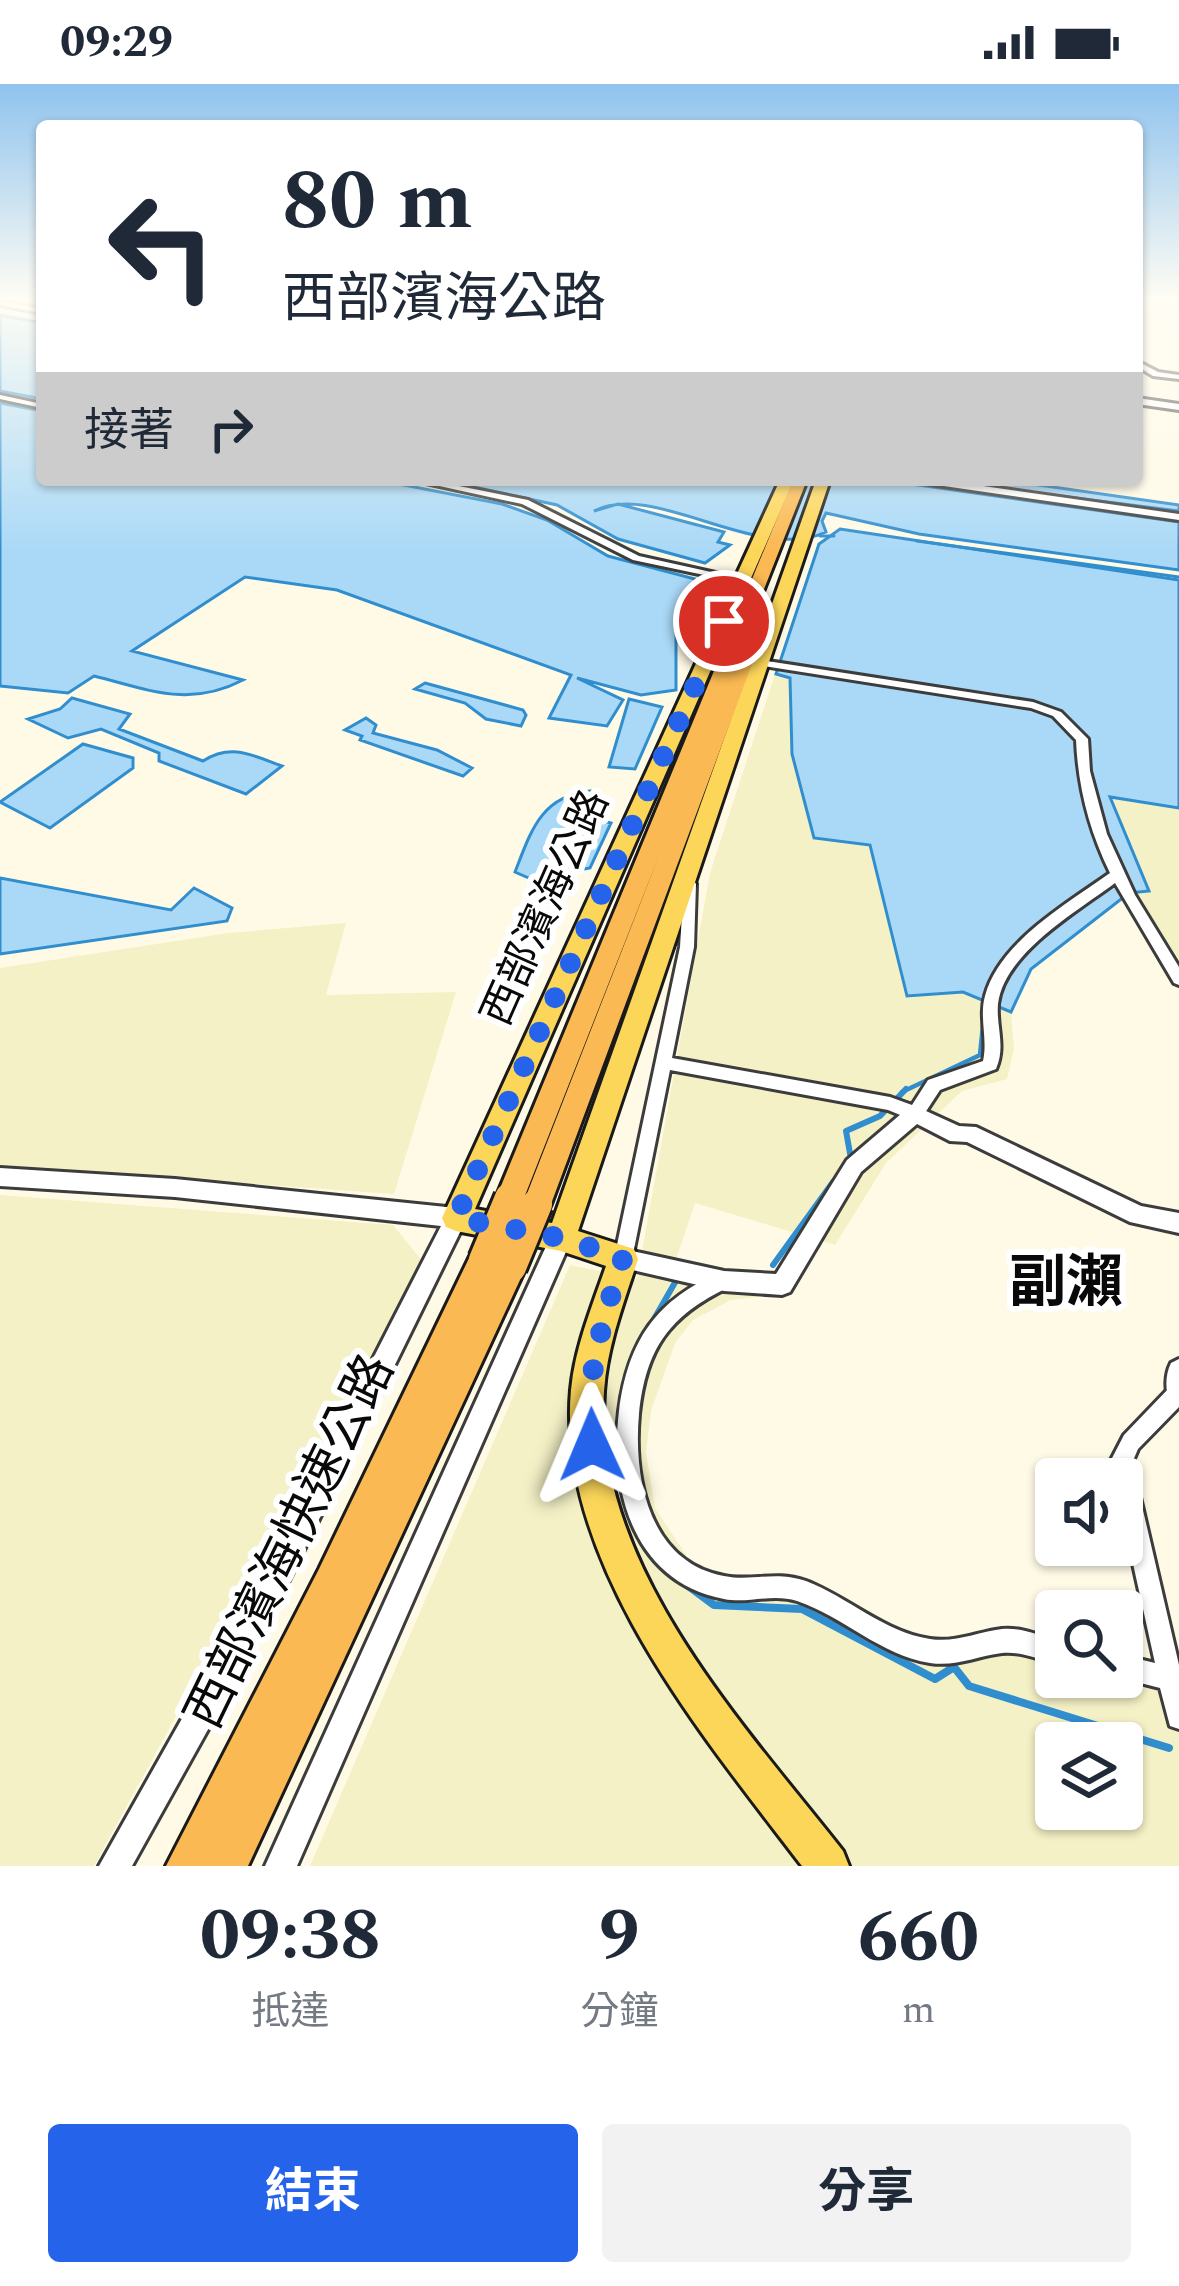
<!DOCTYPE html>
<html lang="zh-TW">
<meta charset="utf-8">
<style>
:root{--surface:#fff;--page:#f2f2f3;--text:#1f2937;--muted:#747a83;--accent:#2563eb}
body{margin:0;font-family:Spectral,"Noto Sans TC",serif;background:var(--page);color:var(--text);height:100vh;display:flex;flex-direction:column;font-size:45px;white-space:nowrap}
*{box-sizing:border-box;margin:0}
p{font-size:39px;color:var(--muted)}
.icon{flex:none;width:66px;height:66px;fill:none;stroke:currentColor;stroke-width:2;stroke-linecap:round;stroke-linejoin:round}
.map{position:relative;height:1782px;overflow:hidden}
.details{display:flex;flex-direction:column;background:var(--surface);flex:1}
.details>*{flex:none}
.hud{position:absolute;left:36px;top:36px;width:1107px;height:366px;border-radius:12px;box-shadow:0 3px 9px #0004;background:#fff;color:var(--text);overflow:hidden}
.controls{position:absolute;left:1035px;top:1374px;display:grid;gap:24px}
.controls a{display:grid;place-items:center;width:108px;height:108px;border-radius:12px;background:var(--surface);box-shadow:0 3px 9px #0004;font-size:60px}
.pin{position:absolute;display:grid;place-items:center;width:102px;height:102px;color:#fff;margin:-51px;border:6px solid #fff;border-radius:50%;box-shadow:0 3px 12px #0007}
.me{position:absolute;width:132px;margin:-66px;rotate:359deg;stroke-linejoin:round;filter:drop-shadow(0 0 9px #0008)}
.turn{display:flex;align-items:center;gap:42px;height:252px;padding:0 48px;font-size:54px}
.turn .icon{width:156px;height:156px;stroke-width:2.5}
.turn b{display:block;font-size:84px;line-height:102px}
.then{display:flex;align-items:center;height:114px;padding:0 48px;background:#0003;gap:24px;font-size:45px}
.eta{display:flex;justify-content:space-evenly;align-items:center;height:204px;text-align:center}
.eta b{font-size:72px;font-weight:700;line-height:84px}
.primary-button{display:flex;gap:24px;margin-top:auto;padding:24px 48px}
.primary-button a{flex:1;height:138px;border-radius:12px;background:var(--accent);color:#fff;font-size:48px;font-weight:700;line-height:138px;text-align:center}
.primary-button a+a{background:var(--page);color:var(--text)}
.status{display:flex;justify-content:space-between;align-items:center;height:84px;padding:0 60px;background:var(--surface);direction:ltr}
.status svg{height:33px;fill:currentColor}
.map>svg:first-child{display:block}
.farmland{fill:#f4f1c6;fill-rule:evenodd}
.water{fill:#aad9f7;stroke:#308ecf;stroke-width:3}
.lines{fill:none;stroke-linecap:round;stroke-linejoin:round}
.stream-far3{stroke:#308ecf;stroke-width:3}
.stream-far2{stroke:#308ecf;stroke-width:4.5}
.stream-far1{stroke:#308ecf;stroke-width:6}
.stream{stroke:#308ecf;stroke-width:8}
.minor-casing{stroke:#3c3c3c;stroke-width:6}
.tertiary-casing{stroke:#3c3c3c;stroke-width:6}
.primary-casing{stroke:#1a1a1a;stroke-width:6}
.trunk-casing{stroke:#1a1a1a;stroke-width:6}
.minor{fill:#fff;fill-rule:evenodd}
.tertiary{fill:#fff;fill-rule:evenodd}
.primary{fill:#fcd659;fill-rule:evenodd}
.trunk{fill:#fab952;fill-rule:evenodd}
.trunk-bridge-casing{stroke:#1a1a1a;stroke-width:36;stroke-linecap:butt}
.trunk-bridge{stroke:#fab952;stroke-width:30}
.route{stroke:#2563eb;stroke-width:21;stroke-dasharray:0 37.8}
.labels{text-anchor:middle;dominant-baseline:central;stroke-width:12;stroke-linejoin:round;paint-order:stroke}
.street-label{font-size:42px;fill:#090909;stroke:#fff}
.near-street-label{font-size:51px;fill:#090909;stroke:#fff}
.near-quarter-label{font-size:57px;font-weight:bold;fill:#090909;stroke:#fff}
</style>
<div class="status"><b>09:29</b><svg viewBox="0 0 49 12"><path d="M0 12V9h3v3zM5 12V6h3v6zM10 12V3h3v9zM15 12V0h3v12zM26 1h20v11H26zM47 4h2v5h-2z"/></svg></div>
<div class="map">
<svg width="1179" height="1782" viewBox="0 0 1179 1782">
<rect width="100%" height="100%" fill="#fffae6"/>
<!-- farmland -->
<path class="farmland" d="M775 590 790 593 792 670 870 761 907 911 963 908 1011 928 1014 964 1007 995 962 1007 886 1079 835 1161 695 1119 675 1178 758 1213 731 1216 693 1236 675 1259 651 1327 646 1369 655 1424 696 1486 741 1499 810 1495 932 1561 1056 1557V1593H1122V1571L1179 1583V1782H310L570 1181 637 1195 710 789ZM1056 1659H1122V1725H1056Z
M1109 712 1179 724V884L1129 809Z
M346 839 326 911 456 908 394 1110 0 1082V884L228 849Z
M0 1111 393 1141 424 1179 94 1782H0Z"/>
<!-- water -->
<path class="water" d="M0 231 42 239V315L0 307Z
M0 319 42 327V396H378L502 420 547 436 608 472 695 495 676 551V606L641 611 577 594 623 616 607 642 549 634 571 591 337 506 245 493 132 567 243 596C189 624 150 606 94 592L68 609 0 602Z
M442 396H883L1179 438V486L919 450 826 429 822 437 826 448C757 480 655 396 594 427L618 420 724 448 718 458 730 461 705 479 618 455 557 421Z
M931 396H1004L1179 421V427Z
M840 445 1179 496V724L1110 713 1149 807 1129 809 1031 885 1011 928 963 908 907 912 870 761 814 754 792 670 790 594 776 590 819 460Z
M425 599 523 626 526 631 521 642 486 635 465 619 415 605Z
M72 614 130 630 119 645 203 677C231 659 252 671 282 682L246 710 159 677V669L101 645 68 654 28 635 60 625Z
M629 615 662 623 635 685 609 683Z
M366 634 376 641 373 649 437 666 472 684 463 692 360 656 362 652 345 646Z
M83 660 133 674V684L50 744 0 718Z
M590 707 592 734 611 739 590 784 531 795 515 788C531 747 541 712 590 707Z
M0 794 171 826 194 804 232 824 227 837 0 870Z"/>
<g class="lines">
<!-- stream-far3 -->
<path class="stream-far3" d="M820 452H834
M917 457 1179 493"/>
<!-- stream-far2 -->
<path class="stream-far2" d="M902 1008 980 971 986 911"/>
<!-- stream-far1 -->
<path class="stream-far1" d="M851 1075 846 1047 880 1032 906 1005
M773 1181 833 1098
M634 1270 677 1195
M618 1350 622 1310"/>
<!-- stream -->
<path class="stream" d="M617 1357 618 1347
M687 1501 714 1521 802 1525 935 1595 954 1583 969 1602 1169 1664"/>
<!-- minor casing -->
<g class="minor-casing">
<path id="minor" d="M0 217 42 225V229L0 221Z
M1137 277 1158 288 1179 291V295L1153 292 1137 282Z
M0 311 42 320V324L0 315Z
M412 396H429L528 416 639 472 747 496 742 499 633 476 522 420Z
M919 396H941L1179 430V436L923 399Z
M761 576 1033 618 1061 628 1088 655 1090 687 1107 750 1135 811 1179 883V901L1174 899 1115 799C1078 827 1004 869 998 920 996 943 1006 962 996 985L940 1006 921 1035 915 1037 888 1026 670 986 632 1175 630 1181 623 1183 616 1181 614 1175 680 863 684 797H694L696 800 694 863 672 974 890 1013 912 1021 928 996 983 977C988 955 979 933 985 912 999 858 1068 819 1110 789 1089 746 1078 703 1076 656L1053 632 1031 624 757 581V577Z
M722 1188 729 1191 731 1197 729 1203C669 1232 646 1264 639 1330 633 1394 649 1478 724 1492 753 1498 774 1486 806 1497 848 1513 884 1548 930 1555 956 1559 977 1548 1002 1545 1020 1543 1039 1551 1056 1556V1580C1039 1575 1020 1567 1002 1569 977 1572 956 1583 930 1579 880 1571 844 1533 797 1517 772 1509 748 1520 724 1515 634 1498 609 1407 619 1327 628 1257 656 1215 722 1188Z
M1178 1299 1179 1323 1138 1365 1132 1379 1179 1581V1645L1170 1642 1160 1604 1117 1593H1122V1571L1155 1579 1122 1430V1395H1114L1110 1378 1124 1351 1171 1302Z"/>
</g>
<!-- tertiary casing -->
<g class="tertiary-casing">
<path id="tertiary" d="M1137 314 1179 320V326L1137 320Z
M915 1022 959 1042 976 1043 1141 1122 1179 1129V1149L1130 1138 967 1058 950 1057 917 1040 861 1088 790 1208 782 1211 724 1207 615 1182 612 1175 615 1168 623 1165 724 1187 776 1190 847 1076 908 1024Z
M0 1084 175 1095 456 1124 464 1127 467 1134 275 1525 132 1782H99L255 1505 441 1142 175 1113 0 1102Z
M561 1144 569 1147 572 1154 297 1782H265L553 1147Z
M1179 1275V1322L1170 1319C1165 1306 1165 1291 1171 1279Z"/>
</g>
<!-- primary casing -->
<g class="primary-casing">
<path id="primary" d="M780 396H794L475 1125 552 1139 816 396H830L578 1147 634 1165 638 1175C624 1218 607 1262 604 1307 593 1481 743 1640 843 1767L849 1782H802C704 1653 556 1479 571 1306 575 1263 592 1223 606 1182L561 1167 456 1147 446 1143 442 1134Z"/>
</g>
<!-- trunk casing -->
<g class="trunk-casing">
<path id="trunk" d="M793 396H807L738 571 746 567 755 572 551 1120 547 1129 537 1133 527 1129 523 1120 660 769 524 1114 520 1123 510 1126 500 1123 496 1114Z
M484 1162 495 1166 499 1176 495 1183 500 1173 511 1169 522 1173 526 1183 248 1782H166L319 1485 473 1166Z"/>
</g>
<!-- minor -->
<use href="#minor" class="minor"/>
<!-- tertiary -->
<use href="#tertiary" class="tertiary"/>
<!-- primary -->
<use href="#primary" class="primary"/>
<!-- trunk -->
<use href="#trunk" class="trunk"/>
<!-- trunk-bridge casing -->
<g class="trunk-bridge-casing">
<path id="trunk-bridge" d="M484 1176 510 1114
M511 1183 537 1120"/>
</g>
<!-- trunk-bridge -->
<use href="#trunk-bridge" class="trunk-bridge"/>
</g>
<!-- sky -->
<linearGradient id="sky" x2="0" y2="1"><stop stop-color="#8fc3ee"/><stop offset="0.46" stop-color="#fffdf4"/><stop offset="1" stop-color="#fffdf4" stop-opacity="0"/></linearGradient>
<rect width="1179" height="467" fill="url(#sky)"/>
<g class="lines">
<!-- route -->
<path class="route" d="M592 1361C583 1297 603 1236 623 1174L561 1154 456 1134 724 537"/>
</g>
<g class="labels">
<!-- street labels -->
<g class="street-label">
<text transform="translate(546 824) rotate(-66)">西部濱海公路</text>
</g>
<!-- near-street labels -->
<g class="near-street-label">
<text transform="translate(291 1458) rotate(-64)">西部濱海快速公路</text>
</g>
<!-- near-quarter labels -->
<g class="near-quarter-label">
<text x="1066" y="1200">副瀨</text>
</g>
</g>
</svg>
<div class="controls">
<a><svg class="icon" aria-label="sound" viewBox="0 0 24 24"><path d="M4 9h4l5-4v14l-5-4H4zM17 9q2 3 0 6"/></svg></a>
<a><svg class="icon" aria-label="search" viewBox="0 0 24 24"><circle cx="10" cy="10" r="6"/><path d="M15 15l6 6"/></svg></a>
<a><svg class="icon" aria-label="layers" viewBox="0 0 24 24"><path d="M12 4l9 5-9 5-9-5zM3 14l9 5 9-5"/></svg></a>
</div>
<div class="pin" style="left:724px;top:537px;background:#d93025"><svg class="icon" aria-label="arrive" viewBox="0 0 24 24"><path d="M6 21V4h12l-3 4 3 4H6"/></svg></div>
<svg class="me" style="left:592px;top:1361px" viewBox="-20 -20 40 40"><path d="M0-17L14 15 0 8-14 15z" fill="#2563eb" stroke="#fff" stroke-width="4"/></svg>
<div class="hud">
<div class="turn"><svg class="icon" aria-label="left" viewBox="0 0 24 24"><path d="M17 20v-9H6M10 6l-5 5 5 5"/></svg><div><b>80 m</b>西部濱海公路</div></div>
<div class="then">接著<svg class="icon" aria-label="right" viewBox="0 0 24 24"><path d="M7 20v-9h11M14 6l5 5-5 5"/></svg></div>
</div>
</div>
<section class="details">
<div class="eta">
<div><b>09:38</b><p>抵達</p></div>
<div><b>9</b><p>分鐘</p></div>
<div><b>660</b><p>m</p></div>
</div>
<div class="primary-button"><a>結束</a><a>分享</a></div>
</section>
